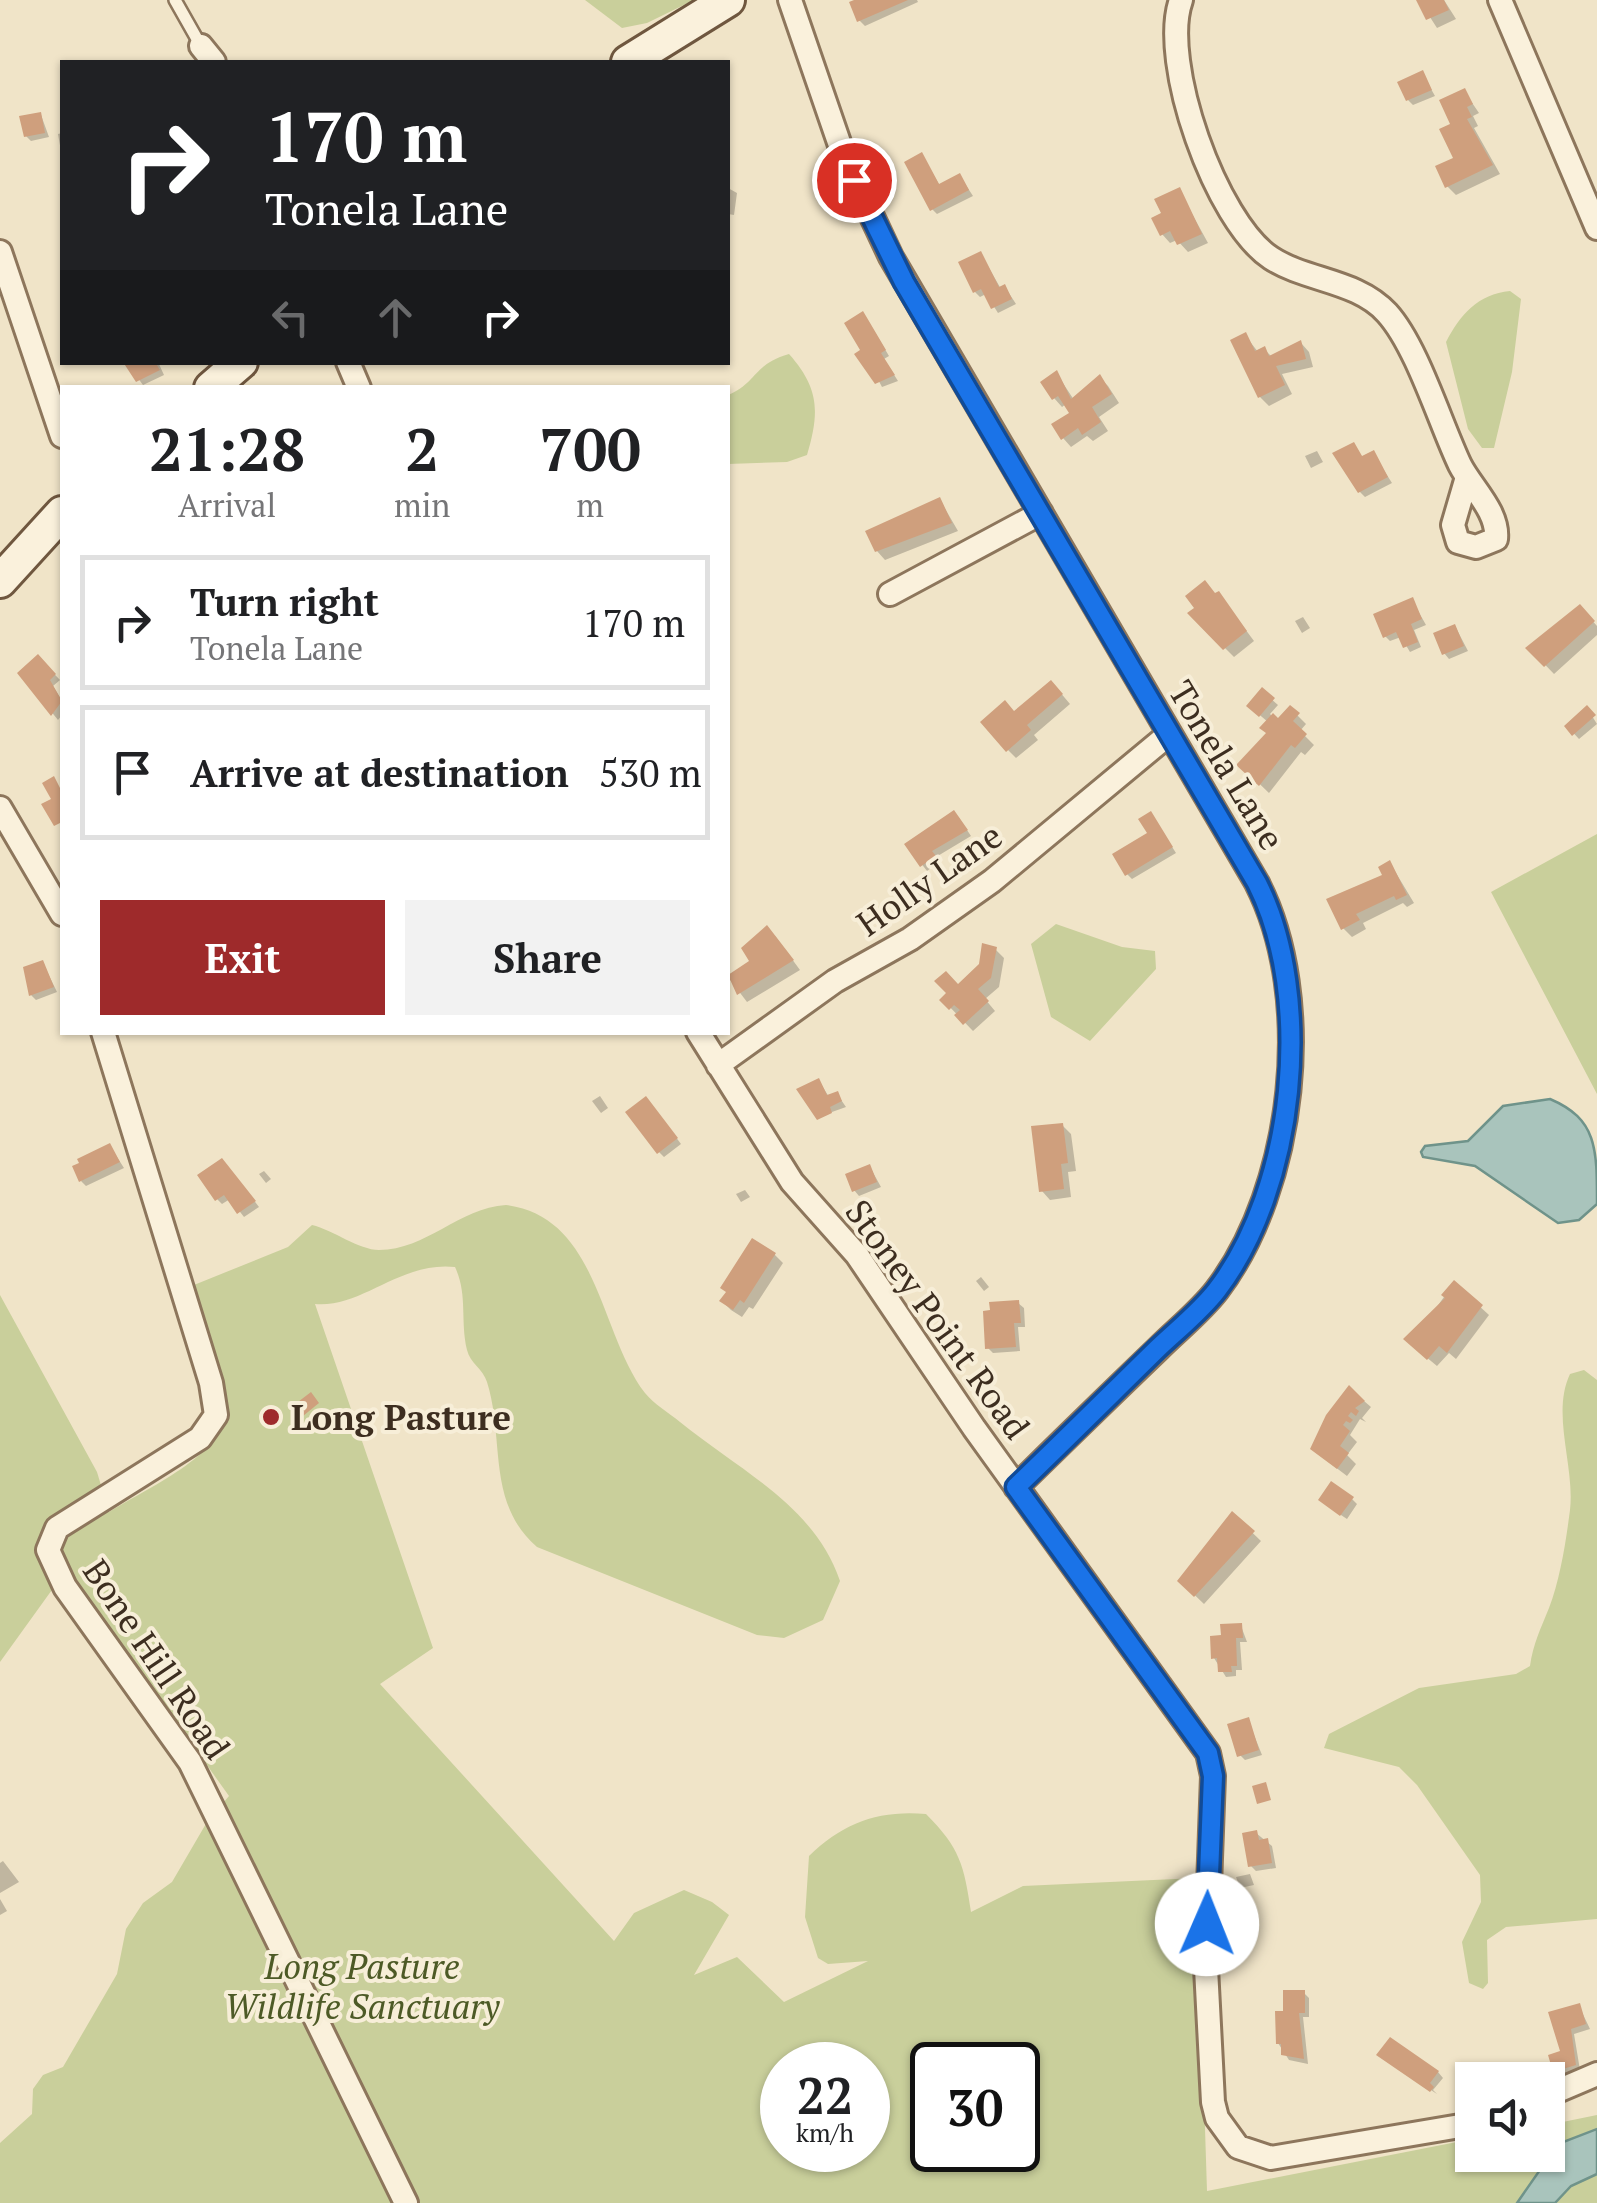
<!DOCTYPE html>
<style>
:root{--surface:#fff;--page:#f2f2f2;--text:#202124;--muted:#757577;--line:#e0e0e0;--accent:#9e2a2b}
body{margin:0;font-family:"PT Serif",serif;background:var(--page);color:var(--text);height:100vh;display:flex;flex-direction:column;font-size:38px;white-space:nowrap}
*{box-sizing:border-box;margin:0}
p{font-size:32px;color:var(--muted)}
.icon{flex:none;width:55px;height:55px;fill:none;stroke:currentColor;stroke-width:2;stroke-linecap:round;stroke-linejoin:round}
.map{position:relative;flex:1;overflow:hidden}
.side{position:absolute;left:60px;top:385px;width:670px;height:650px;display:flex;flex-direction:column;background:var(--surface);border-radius:0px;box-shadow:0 2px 8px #0004}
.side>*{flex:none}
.banner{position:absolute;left:60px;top:60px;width:670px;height:305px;border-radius:0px;box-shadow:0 2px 8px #0004;background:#202124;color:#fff;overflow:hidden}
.fabs{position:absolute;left:1455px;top:2062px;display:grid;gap:20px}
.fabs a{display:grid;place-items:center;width:110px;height:110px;border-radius:0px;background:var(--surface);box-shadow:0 2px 8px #0004;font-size:50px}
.speed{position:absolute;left:760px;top:2042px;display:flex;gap:20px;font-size:50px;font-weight:700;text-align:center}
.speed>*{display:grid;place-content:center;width:130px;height:130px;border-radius:50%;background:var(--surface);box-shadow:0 2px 8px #0004;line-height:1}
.speed small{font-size:25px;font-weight:400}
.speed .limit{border:5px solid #111;border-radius:15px;background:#fff;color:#111}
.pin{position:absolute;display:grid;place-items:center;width:85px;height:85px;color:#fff;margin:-42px;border:5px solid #fff;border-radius:50%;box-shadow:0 2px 10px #0007}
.me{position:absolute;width:110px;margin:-55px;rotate:1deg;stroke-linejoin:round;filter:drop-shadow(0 0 8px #0008)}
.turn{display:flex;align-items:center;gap:35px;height:210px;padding:0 40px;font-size:45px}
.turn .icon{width:130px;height:130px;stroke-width:2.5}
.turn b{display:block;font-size:70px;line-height:85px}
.lanes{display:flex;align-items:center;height:95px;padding:0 40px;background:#0003;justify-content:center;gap:50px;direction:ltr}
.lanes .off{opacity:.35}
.eta{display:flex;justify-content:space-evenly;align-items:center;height:170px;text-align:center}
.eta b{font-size:60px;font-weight:800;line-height:70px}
.button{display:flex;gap:20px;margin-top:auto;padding:20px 40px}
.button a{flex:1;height:115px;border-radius:0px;background:var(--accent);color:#fff;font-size:40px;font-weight:800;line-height:115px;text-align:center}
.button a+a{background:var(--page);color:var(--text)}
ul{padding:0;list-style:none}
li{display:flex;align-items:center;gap:30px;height:135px;margin:0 20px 15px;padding:0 20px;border:5px solid var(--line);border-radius:0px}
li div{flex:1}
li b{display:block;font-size:38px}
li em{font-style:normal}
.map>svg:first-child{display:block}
.green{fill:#c9cf9b;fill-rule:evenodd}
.water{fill:#a9c4bc;stroke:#6f938a;stroke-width:2.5}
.shadow{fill:#0003}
.building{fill:#cf9f7d}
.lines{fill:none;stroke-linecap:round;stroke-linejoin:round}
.service-casing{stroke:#8d765c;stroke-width:16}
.minor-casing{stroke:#8d765c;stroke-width:28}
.secondary-casing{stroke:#6f573f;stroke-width:38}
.service{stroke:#faf1dc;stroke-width:11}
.minor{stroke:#faf1dc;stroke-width:22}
.secondary{stroke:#faf1dc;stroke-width:32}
.route-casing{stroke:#114b97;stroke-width:25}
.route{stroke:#1a73e8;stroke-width:18}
.poi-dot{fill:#9e2a2b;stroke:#f7eed8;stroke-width:4}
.labels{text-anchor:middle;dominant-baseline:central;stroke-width:8;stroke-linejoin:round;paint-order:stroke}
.street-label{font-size:35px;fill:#3d2e20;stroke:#f7eed8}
.poi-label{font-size:35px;font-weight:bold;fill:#3d2e20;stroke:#f7eed8;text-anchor:start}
.park-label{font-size:35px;font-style:italic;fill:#4d5a26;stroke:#f7eed8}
</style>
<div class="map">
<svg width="1597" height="2203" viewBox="0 0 1597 2203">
<rect width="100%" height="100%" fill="#f0e4c8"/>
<!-- green -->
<path class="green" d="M585 0H694L647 23 622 28Z
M1510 291 1521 299 1512 372 1494 448H1482L1468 429 1446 342C1460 315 1478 294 1510 291Z
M789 354C819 388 820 411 807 455L787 462 728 464V395C758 382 752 365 789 354Z
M1597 834V1094L1491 892Z
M1056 924 1122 947 1155 951 1156 969 1090 1041 1051 1017 1031 944Z
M506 1205C599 1217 599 1333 645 1393 654 1404 669 1413 680 1422 739 1470 815 1506 840 1581L823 1620 784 1638 757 1635 537 1547C486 1503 505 1439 487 1382 483 1369 470 1363 467 1350 460 1320 468 1295 455 1267 400 1261 363 1308 315 1304L433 1648 380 1684 614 1941 634 1913 684 1890 712 1902 729 1915 694 1975 737 1957 784 2002 868 1961 828 1964 818 1958 805 1917 809 1856C843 1823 878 1810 926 1814 960 1848 964 1865 971 1912L1023 1886 1197 1878 1207 2191 1472 2139V2155H1548V2125L1597 2115V2203H0V2143L32 2114 33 2089 43 2075 63 2067 117 1974 126 1929 143 1903 172 1882 207 1822 229 1796 67 1569 0 1662V1295L97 1472 109 1512C145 1489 229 1453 226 1407L189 1287 288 1247 312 1225C333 1230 359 1250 379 1250 426 1250 459 1208 506 1205ZM782 2065H868V2150H782ZM932 2065H1018V2150H932Z
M1584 1370 1597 1380V1919L1506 1927 1487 1940 1488 1983 1483 1989 1469 1983 1462 1942 1481 1902 1480 1875 1417 1785 1399 1767 1324 1748 1329 1734 1419 1688 1516 1674 1530 1666C1533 1644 1541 1628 1549 1608 1560 1580 1566 1541 1570 1510 1575 1466 1551 1414 1570 1374Z"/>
<!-- water -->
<path class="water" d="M1550 1099C1597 1119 1597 1148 1597 1204L1579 1220 1558 1223 1475 1166 1423 1157 1421 1152 1425 1146 1468 1141 1503 1106Z
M1597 2129V2174L1571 2186 1555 2203H1517L1558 2144Z"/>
<!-- shadow -->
<path class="shadow" d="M858 0H917L918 2 865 26 859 20Z
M1419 0H1444L1456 19 1437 28Z
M1422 73 1435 96 1413 105 1408 100Z
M1464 91 1479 113 1473 116 1478 126 1474 128 1500 174 1456 195 1447 186 1457 159Z
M41 115 49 137 31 141 26 136Z
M62 133V157L58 134Z
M922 155 940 186 960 176 973 196 937 214 932 209Z
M728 188 737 193 734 215 728 214Z
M1179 190 1208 243 1188 252 1177 240 1170 243 1162 234 1164 215Z
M981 254 1001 289 1005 287 1016 304 998 313 986 294 980 297 975 292Z
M867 319 889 356 884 359 898 381 882 387 863 351Z
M1245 335 1258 352 1264 349 1272 357 1301 343 1309 352 1313 367 1282 374 1292 394 1269 406 1260 397 1233 341Z
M126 362H158L164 375 143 385Z
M1057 374 1074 400 1100 378 1108 386 1119 403 1099 417 1108 431 1093 441 1087 436 1071 447 1063 438 1073 413 1066 404 1062 407 1054 398Z
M1354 445 1363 458 1373 453 1392 483 1365 497 1360 492Z
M1317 451 1323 462 1311 468 1305 456Z
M940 500 958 531 885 560 877 551Z
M1219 594 1254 641 1234 657 1191 614Z
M1412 600 1426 625 1414 630 1421 647 1410 652 1401 637 1390 641 1385 636Z
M1580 607 1597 626V635L1554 674 1529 648Z
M1303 617 1310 628 1302 633 1295 621Z
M1455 626 1468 651 1449 659 1444 653Z
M38 657 60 680 53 686 62 701V715L58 720 21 674Z
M1059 691 1070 704 1034 735 1038 740 1016 758 1008 750 1015 714Z
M1262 691 1278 705 1270 714 1278 722 1290 708 1306 724 1300 731 1314 745 1305 755 1301 752 1269 793 1240 765 1269 734 1268 722 1249 706Z
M1587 708 1597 724 1579 739 1567 726Z
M1151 814 1176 853 1132 879 1127 874 1150 834Z
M959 818 971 836 936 857 939 862 927 871 907 845Z
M1390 863 1414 903 1407 907 1403 903 1363 923 1366 929 1352 937 1343 928 1386 877Z
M775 936 800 970 747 1002 728 977 752 961Z
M995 949 1004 958 999 987 985 999 995 1011 973 1031 943 1000Z
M43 963 57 992 36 1000 31 995Z
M819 1081 829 1097 837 1094 846 1107 818 1117 799 1090Z
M600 1096 608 1108 601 1113 592 1101Z
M651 1104 681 1144 664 1157 659 1152Z
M1062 1125 1071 1134 1076 1171 1068 1172 1071 1197 1050 1200 1042 1191Z
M110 1146 124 1168 86 1186 81 1181Z
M227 1166 259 1207 244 1217 230 1199 222 1204 217 1199Z
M870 1167 881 1187 859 1196 854 1190Z
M264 1171 271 1179 266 1183 259 1174Z
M745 1190 750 1197 741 1202 736 1194Z
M774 1254 783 1263 753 1309 749 1307 742 1317 731 1310 722 1301Z
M981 1277 989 1287 984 1291 976 1281Z
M1454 1283 1489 1315 1456 1359 1449 1353 1437 1366 1414 1347 1421 1329Z
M1018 1303 1024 1308 1025 1327H1018L1020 1351 993 1353 988 1348 992 1313Z
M1350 1389 1371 1407 1362 1418 1366 1422 1360 1419 1350 1435 1357 1442 1347 1455 1356 1464 1347 1476 1322 1457Z
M1352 1499 1357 1504 1347 1519 1326 1505Z
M1233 1514 1261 1541 1204 1604 1180 1581Z
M1241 1626 1247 1642H1240L1242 1670H1236V1676L1226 1677 1214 1658 1223 1637Z
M1248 1720 1262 1755 1245 1760 1240 1755Z
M1256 1833 1272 1846 1276 1868 1256 1871 1251 1866Z
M3 1861 19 1882 0 1893V1863Z
M1250 1874 1254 1885 1240 1888 1236 1877Z
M0 1899 7 1911 0 1915Z
M1304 1993 1309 1998V2017H1303L1308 2064 1289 2060 1278 2043 1285 2013Z
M1579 2006 1590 2029 1574 2034 1580 2070 1561 2076 1555 2071Z
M1385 2060 1438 2072 1443 2078 1433 2090 1437 2094Z"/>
<!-- building -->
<path class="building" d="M854 0H908L857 22 849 2Z
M1416 0H1444L1449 10 1426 20Z
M1423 70 1432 90 1406 101 1397 82Z
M1465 88 1473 104 1467 107 1472 117 1467 119 1493 165 1445 188 1435 166 1453 158 1439 129 1450 124 1439 100Z
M41 112 45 133 24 137 19 116Z
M922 152 939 184 960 173 969 190 930 211 904 162Z
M1180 187 1202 234 1177 245 1170 231 1160 236 1151 218 1161 213 1154 199Z
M981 251 999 287 1005 284 1012 299 991 309 981 289 973 293 958 262Z
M863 311 886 350 881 353 895 375 875 384 854 354 860 350 844 323Z
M1246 332 1255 351 1265 346 1269 356 1301 340 1306 359 1276 366 1285 385 1258 398 1230 340Z
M123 362H155L160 370 136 382Z
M1057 370 1071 399 1100 374 1112 394 1092 407 1101 422 1082 435 1078 428 1061 440 1051 424 1069 413 1058 396 1052 400 1040 382Z
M1354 442 1362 456 1374 450 1388 477 1358 493 1332 453Z
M940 497 952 523 875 552 865 531Z
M1205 580 1215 593 1219 591 1247 631 1223 650 1187 613 1194 608 1185 596Z
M1413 597 1422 619 1411 624 1418 642 1403 648 1396 632 1383 638 1373 614Z
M1580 604 1595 621 1544 667 1525 648Z
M1455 624 1464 646 1442 655 1433 633Z
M38 654 56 674 50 680 62 701 51 716 17 673Z
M1051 680 1063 694 1027 725 1031 730 1006 752 980 722 1005 700 1014 711Z
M1262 687 1275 698 1259 717 1246 706Z
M1290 705 1300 713 1293 721 1307 734 1295 748 1291 745 1259 786 1236 765 1266 733 1259 728 1273 713 1278 718Z
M1587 705 1596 715 1572 736 1564 726Z
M54 776 62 792V822L54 826 41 804 51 799 42 783Z
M954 810 968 830 932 851 936 856 920 867 904 844Z
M1151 811 1173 847 1125 876 1112 854 1147 833 1138 819Z
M1390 860 1407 895 1396 900 1394 896 1356 914 1360 920 1341 930 1326 899 1382 875 1378 867Z
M767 925 794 960 737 995 728 975 749 961 741 948Z
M982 943 997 947 991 978 978 989 989 1001 963 1025 954 1015 960 1010 954 1005 949 1010 939 1000 946 993 934 981 946 971 958 984 979 964Z
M43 960 54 987 29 996 23 967Z
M819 1078 827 1095 838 1091 842 1101 830 1107 832 1113 817 1120 796 1089Z
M646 1096 678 1138 657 1154 625 1112Z
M1063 1123 1068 1163 1061 1164 1064 1189 1039 1192 1031 1126Z
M110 1143 120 1162 79 1182 72 1166 79 1163 77 1159Z
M222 1158 256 1201 237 1214 224 1195 215 1201 197 1175Z
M870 1164 877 1182 852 1192 845 1174Z
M752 1238 776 1253 744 1303 740 1300 733 1310 719 1301 726 1292 720 1288Z
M1454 1280 1483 1305 1447 1353 1439 1346 1427 1360 1403 1339 1445 1298 1441 1295Z
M1019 1300 1021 1323H1014L1016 1347 985 1349 983 1311 990 1310 989 1302Z
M1349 1385 1365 1401 1355 1408 1359 1411 1356 1416 1351 1412 1348 1416 1353 1420 1350 1423 1346 1421 1343 1425 1350 1431 1340 1446 1349 1453 1337 1469 1310 1449 1326 1415Z
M311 1392 319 1403 303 1416 294 1405Z
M1331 1481 1354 1497 1340 1516 1318 1500Z
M1232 1511 1255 1531 1194 1597 1177 1581Z
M1242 1623 1243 1638H1236L1237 1666H1231L1232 1672H1218L1217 1658 1211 1659 1210 1636 1221 1635 1220 1624Z
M1249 1717 1259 1750 1237 1757 1227 1724Z
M1266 1782 1271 1800 1257 1804 1252 1786Z
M1257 1830 1259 1840 1268 1838 1272 1863 1248 1867 1242 1833Z
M1283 1990H1305V2013H1299L1304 2059 1281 2055V2044H1276L1275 2011H1283Z
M1580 2003 1586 2024 1571 2029 1576 2065 1553 2072 1548 2055 1560 2051 1548 2012Z
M1390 2037 1439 2071 1430 2083 1434 2087 1430 2092 1376 2055Z"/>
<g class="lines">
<!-- service casing -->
<g class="service-casing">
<path id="service" d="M175 0 201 46"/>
</g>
<!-- minor casing -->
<g class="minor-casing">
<path id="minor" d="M790 0 844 157 891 257 1257 883C1316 998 1295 1187 1217 1290 1201 1311 1177 1330 1158 1349 1110 1395 1063 1441 1016 1487
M1181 0C1159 61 1216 222 1271 258 1306 281 1357 280 1387 313 1417 346 1440 423 1460 465 1471 487 1499 512 1496 539L1476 547 1458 542 1453 525 1467 477
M1500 0 1597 228
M201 46 214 62
M0 252 62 436
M348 362 359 388
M890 594 1041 513
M0 808 62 914
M103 1032 211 1383 216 1415 200 1438 57 1528 48 1550 65 1587 190 1762 406 2203
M698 1032 792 1182 857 1255 974 1428 1208 1753 1213 1776 1206 1968 1213 2102 1217 2118 1238 2147 1271 2158 1472 2124
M718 1065 835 981 910 939 992 881 1168 735
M1548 2095 1597 2074"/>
</g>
<!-- secondary casing -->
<g class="secondary-casing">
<path id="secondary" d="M628 62 728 0
M211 388 241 362
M0 581 62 513"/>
</g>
<!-- service -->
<use href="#service" class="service"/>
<!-- minor -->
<use href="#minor" class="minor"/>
<!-- secondary -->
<use href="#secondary" class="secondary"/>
</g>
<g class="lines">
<!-- route casing -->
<g class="route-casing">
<path id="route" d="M854 180 904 282 1257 883C1315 998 1295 1188 1217 1290 1201 1311 1177 1330 1157 1349 1110 1395 1064 1441 1016 1487L1208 1753 1213 1776 1207 1924"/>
</g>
<!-- route -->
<use href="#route" class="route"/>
</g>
<!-- markers -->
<circle class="poi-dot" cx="271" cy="1417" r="10"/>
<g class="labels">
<!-- street labels -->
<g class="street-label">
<text transform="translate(1227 765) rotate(59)">Tonela Lane</text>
<text transform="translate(929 879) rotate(-35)">Holly Lane</text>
<text transform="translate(938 1319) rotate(54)">Stoney Point Road</text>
<text transform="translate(157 1659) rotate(56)">Bone Hill Road</text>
</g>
<!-- poi labels -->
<g class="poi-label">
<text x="291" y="1417">Long Pasture</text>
</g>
<!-- park labels -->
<g class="park-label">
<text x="362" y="1966">Long Pasture<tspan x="362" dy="40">Wildlife Sanctuary</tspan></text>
</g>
</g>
</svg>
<div class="fabs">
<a><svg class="icon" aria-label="sound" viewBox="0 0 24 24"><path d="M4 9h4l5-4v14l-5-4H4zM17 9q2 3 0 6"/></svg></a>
</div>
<div class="speed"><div>22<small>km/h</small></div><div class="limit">30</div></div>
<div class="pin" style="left:854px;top:180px;background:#d93025"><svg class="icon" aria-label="arrive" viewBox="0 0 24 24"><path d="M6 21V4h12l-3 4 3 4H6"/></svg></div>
<svg class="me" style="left:1207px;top:1924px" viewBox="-20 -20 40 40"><circle r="19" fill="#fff"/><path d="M0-13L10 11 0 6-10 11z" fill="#1a73e8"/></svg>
<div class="banner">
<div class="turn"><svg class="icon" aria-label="right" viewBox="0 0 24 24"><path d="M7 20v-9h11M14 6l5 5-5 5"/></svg><div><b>170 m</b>Tonela Lane</div></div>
<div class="lanes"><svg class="icon off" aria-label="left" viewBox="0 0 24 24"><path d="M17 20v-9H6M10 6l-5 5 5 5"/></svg><svg class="icon off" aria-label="ahead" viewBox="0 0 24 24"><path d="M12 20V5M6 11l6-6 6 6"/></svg><svg class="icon" aria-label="right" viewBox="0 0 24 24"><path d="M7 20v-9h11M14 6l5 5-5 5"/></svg></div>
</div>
<section class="side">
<div class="eta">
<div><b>21:28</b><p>Arrival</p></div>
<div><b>2</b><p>min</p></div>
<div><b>700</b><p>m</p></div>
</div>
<ul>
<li><svg class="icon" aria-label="right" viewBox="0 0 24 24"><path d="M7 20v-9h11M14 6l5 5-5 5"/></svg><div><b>Turn right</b><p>Tonela Lane</p></div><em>170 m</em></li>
<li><svg class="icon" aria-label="arrive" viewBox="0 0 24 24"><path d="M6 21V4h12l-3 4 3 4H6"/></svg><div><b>Arrive at destination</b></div><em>530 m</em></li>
</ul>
<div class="button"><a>Exit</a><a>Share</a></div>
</section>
</div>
